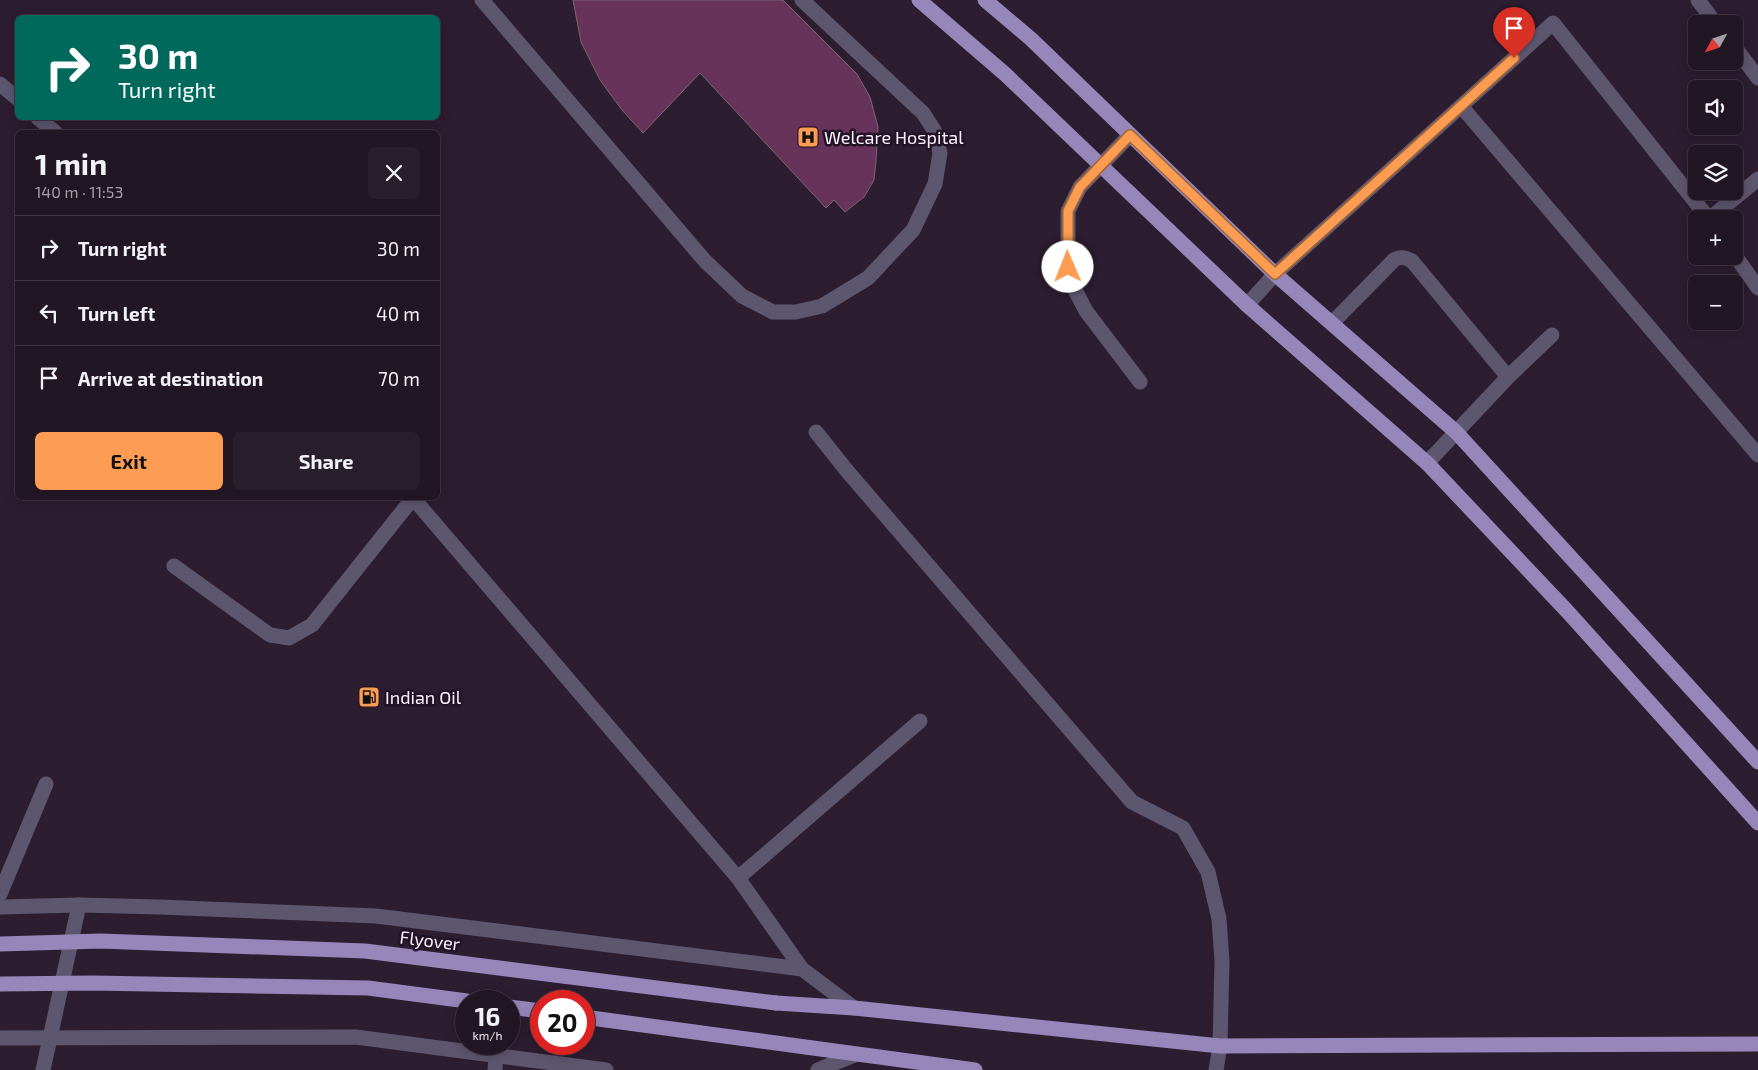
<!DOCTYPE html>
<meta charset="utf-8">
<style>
:root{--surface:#211624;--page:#291f2c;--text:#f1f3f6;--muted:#a29fa6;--line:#3e3541;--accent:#fc9d53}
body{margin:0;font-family:"Exo 2",sans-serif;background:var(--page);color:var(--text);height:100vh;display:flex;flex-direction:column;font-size:19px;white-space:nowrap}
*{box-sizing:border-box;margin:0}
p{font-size:16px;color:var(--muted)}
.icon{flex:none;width:28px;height:28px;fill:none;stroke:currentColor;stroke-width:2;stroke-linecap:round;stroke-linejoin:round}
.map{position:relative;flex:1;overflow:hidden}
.sheet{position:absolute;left:15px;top:130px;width:425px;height:370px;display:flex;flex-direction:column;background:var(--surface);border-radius:8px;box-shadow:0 2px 12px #0003,0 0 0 1px var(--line)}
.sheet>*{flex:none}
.hud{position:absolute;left:15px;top:15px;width:425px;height:105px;border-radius:8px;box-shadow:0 2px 12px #0003,0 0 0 1px var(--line);background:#00695c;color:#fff;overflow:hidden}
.needle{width:32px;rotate:230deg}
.buttons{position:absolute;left:1688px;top:15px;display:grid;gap:10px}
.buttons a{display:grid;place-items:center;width:55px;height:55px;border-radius:8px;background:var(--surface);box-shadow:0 2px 12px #0003,0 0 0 1px var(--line);font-size:25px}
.speed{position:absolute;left:455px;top:990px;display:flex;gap:10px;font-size:25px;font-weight:700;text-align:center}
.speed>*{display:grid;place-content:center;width:65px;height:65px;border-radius:50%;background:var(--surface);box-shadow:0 2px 12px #0003,0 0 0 1px var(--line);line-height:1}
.speed small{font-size:12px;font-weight:400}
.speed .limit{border:8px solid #d22;background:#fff;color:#111}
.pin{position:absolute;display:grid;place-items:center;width:42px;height:42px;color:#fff;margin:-51px -21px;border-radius:50% 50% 50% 0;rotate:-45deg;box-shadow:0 0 5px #0007}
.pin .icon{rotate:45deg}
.me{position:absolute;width:55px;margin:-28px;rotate:359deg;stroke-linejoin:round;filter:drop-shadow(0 0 4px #0008)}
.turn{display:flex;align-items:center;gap:18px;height:105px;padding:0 20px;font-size:22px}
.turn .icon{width:65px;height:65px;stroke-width:2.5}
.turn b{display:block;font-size:35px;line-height:42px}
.round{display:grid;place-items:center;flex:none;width:52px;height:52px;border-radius:8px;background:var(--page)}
.summary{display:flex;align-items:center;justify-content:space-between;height:85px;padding:0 20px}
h1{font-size:30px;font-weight:700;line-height:38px}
.primary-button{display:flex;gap:10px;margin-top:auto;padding:10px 20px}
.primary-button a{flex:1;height:58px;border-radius:8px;background:var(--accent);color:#111;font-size:20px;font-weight:700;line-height:58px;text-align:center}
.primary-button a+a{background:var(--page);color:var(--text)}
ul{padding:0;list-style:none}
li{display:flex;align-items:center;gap:15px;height:65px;padding:0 20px;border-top:1px solid var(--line)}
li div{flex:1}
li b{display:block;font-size:19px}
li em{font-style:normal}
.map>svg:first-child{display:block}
.building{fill:#68335b;stroke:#7c6475}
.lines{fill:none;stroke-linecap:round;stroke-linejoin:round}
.service{stroke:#5d566f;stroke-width:15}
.minor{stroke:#5d566f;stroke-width:15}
.tertiary{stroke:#5d566f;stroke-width:15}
.primary{stroke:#9687bb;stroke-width:15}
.primary-bridge{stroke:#9687bb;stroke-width:15}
.route-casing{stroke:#a46636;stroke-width:12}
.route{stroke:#fc9d53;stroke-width:9}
.labels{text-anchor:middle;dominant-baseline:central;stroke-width:5;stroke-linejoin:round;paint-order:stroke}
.poi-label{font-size:18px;fill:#fbf1fe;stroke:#221426;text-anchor:start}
.street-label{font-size:18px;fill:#fbf1fe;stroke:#221426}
</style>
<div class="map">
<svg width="1758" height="1070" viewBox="0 0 1758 1070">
<rect width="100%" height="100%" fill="#2c1d30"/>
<!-- building -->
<path class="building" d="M573 0H783L857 74 870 97 878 127 876 161 874 180 864 197 845 212 834 200 826 208 700 73 643 133 622 110 600 80 581 42Z"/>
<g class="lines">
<!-- service -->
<path class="service" d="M482 0 705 261 742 296 773 312H796L822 306 868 278 913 230 935 184 940 153 934 130 923 113 802 0
M0 84 18 99
M38 118 55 132
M1130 135 1080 187 1068 211V267L1075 290 1086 311 1140 382
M1332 323 1394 260C1400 256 1405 257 1412 261L1508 377
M1427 463 1508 377 1552 335
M413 498 738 878 802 969
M174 566 270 635 289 638 312 625 413 498
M738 878 920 721
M0 894 46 784
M495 1070 496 1056"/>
<!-- minor -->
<path class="minor" d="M1698 0 1716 24
M1734 46 1758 78
M1461 106 1758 455
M1709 219 1758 179
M1734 254 1758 288
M1247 305 1275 274 1553 23 1709 219
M816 432 848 472 1132 802 1183 828 1208 872 1219 919 1222 961 1220 1046 1216 1070
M43 1070 79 905"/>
<!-- tertiary -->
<path class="tertiary" d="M0 907 79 905 160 907 376 916 802 969 854 1008
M0 1038 356 1037 606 1070
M818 1070 857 1054"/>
<!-- primary -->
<path class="primary" d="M919 0 1005 74 1247 305 1427 463 1567 611 1758 823
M985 0 1031 39 1275 274 1456 432 1758 762
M776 1003 854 1008 1220 1046 1758 1044
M509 1007 541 1011
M584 1017 975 1070"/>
<!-- primary-bridge -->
<path class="primary-bridge" d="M0 944 101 941 365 951 776 1003
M0 984 93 983 368 988 467 1001"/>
</g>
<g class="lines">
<!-- route casing -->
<g class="route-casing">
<path id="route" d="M1068 267V211L1080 187 1130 135 1275 274 1514 58"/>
</g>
<!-- route -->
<use href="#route" class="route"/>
</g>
<!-- icons -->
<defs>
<g id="hospital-square" transform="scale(1.125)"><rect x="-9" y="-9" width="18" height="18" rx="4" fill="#fc9d53" stroke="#221426"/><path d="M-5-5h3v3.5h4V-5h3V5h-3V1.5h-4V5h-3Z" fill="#111"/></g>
<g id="fuel-square" transform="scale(1.125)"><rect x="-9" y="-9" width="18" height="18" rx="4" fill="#fc9d53" stroke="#221426"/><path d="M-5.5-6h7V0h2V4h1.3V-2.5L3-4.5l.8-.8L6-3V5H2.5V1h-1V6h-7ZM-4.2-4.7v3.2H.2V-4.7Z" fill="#111"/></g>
</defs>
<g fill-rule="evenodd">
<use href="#hospital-square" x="808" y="137"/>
<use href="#fuel-square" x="369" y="697"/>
</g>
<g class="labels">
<!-- poi labels -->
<g class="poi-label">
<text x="824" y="137">Welcare Hospital</text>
<text x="385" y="697">Indian Oil</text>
</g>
<!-- street labels -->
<g class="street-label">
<text transform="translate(430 940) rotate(7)">Flyover</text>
</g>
</g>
</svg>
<div class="buttons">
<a><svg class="needle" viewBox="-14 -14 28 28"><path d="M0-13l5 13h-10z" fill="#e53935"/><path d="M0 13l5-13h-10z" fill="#a29fa6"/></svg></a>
<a><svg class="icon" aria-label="sound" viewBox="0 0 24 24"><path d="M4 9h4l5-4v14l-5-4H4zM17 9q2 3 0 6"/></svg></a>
<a><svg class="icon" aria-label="layers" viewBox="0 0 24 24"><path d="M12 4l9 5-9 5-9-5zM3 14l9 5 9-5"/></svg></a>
<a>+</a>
<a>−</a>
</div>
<div class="speed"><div>16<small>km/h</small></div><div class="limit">20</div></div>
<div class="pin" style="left:1514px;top:58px;background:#d93025"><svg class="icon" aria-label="arrive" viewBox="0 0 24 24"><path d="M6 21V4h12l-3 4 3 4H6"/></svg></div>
<svg class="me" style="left:1068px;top:267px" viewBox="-20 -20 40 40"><circle r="19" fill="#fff"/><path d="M0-13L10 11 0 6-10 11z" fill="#fc9d53"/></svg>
<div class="hud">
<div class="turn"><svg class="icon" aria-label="right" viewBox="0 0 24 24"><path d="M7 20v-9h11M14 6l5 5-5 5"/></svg><div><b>30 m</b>Turn right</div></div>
</div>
<section class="sheet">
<div class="summary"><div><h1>1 min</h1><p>140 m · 11:53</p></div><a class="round"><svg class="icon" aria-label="close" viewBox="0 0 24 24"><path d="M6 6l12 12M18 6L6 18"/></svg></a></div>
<ul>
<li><svg class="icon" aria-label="right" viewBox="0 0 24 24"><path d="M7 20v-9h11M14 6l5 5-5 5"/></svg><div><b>Turn right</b></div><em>30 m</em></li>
<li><svg class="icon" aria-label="left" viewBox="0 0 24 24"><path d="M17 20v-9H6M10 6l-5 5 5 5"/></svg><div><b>Turn left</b></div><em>40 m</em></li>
<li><svg class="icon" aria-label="arrive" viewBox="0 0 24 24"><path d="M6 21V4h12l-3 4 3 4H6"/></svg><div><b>Arrive at destination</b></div><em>70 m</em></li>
</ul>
<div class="primary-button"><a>Exit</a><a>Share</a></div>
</section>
</div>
